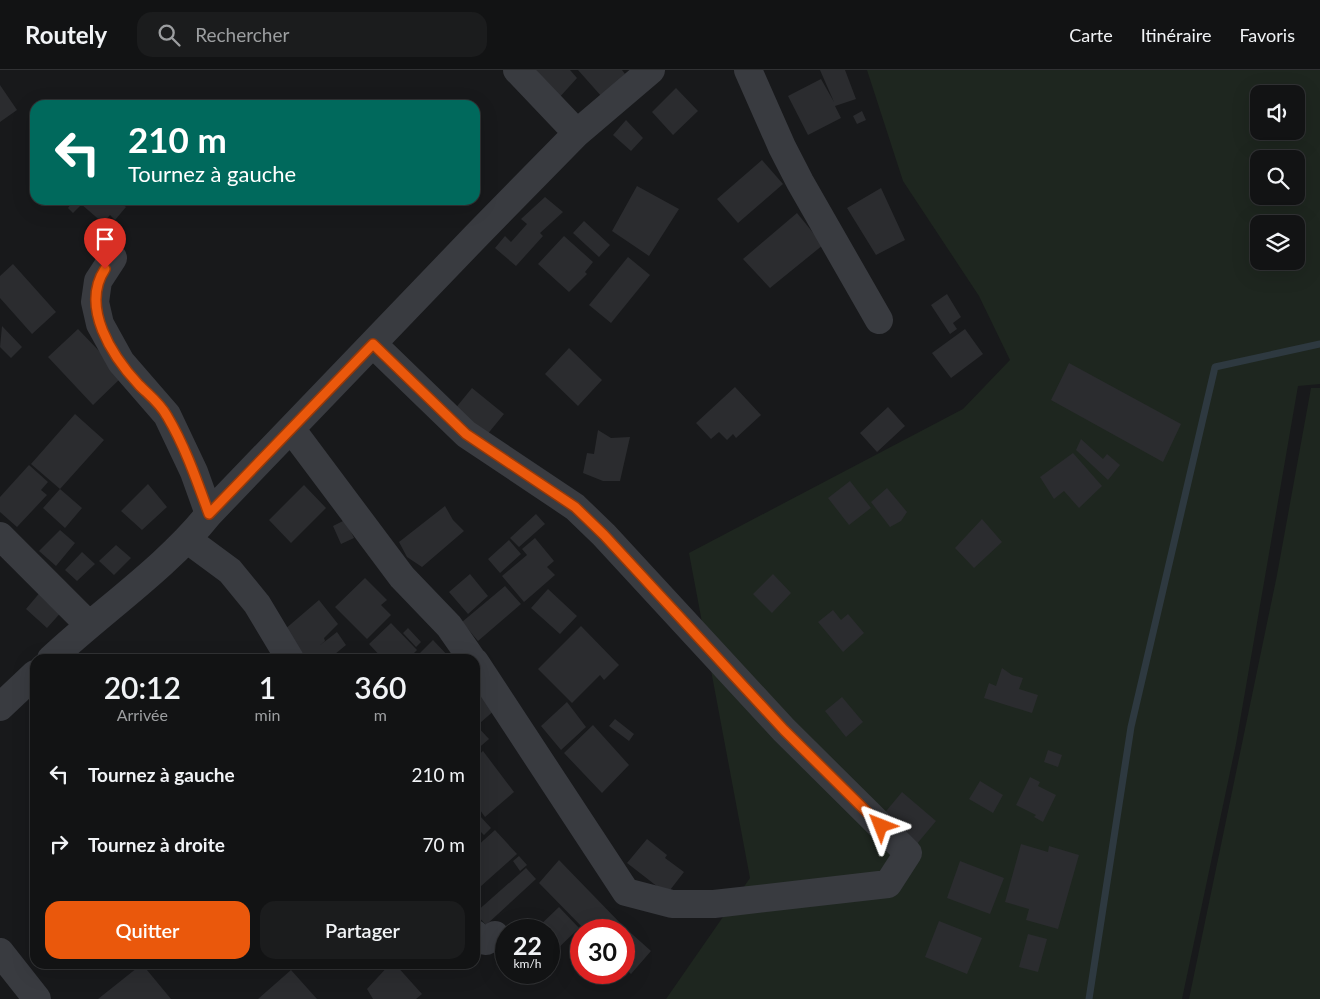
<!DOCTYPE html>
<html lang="fr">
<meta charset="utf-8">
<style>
:root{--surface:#121314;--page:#1b1c1d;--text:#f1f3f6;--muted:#9c9ea0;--line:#313234;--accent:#ea580c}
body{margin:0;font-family:Lato,sans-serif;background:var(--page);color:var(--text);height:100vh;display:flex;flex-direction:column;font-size:19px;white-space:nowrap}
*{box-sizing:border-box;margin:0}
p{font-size:16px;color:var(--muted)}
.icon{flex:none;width:28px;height:28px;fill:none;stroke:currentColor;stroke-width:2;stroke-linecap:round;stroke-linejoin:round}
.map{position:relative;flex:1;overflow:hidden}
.sheet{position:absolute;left:30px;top:584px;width:450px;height:315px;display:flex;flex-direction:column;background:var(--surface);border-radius:15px;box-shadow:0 5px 20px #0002,0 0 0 1px var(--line)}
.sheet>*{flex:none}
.top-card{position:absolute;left:30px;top:30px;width:450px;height:105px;border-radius:15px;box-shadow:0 5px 20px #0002,0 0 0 1px var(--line);background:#00695c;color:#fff;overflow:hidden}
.buttons{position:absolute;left:1250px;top:15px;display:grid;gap:10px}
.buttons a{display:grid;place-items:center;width:55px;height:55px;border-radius:10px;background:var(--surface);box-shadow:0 5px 20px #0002,0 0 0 1px var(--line);font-size:25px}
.speed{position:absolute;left:495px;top:849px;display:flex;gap:10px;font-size:25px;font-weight:700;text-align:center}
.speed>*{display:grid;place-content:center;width:65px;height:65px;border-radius:50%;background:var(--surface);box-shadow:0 5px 20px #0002,0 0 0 1px var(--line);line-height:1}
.speed small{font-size:12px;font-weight:400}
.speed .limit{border:8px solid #d22;background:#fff;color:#111}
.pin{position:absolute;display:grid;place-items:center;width:42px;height:42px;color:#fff;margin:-51px -21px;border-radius:50% 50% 50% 0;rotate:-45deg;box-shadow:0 0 5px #0007}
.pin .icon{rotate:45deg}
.me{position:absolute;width:55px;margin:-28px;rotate:315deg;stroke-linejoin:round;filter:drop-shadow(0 0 4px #0008)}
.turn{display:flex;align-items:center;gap:18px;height:105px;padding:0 15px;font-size:22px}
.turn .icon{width:65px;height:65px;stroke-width:2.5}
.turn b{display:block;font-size:35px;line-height:42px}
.eta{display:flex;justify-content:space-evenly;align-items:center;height:85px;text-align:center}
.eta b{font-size:30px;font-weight:600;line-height:35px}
.cta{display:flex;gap:10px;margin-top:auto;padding:10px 15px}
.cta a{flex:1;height:58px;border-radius:15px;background:var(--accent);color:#fff;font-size:20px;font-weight:600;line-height:58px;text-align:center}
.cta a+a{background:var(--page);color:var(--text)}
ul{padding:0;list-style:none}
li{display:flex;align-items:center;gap:15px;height:70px;padding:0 15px}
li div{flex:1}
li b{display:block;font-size:19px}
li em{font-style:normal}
header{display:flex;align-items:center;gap:30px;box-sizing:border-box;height:70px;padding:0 25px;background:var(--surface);border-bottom:1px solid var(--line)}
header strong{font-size:24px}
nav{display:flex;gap:28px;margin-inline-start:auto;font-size:18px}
.search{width:350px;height:45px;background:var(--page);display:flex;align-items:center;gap:12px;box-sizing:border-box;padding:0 18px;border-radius:15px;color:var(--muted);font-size:19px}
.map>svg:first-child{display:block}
.green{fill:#1e261f;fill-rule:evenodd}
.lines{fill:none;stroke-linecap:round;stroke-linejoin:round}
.stream{stroke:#2e3940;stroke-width:7}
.building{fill:#2b2c2f}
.minor{stroke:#393b40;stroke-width:28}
.route-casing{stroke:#983908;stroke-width:12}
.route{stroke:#ea580c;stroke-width:9}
</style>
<header>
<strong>Routely</strong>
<div class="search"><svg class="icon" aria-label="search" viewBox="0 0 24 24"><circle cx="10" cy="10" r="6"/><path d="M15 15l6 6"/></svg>Rechercher</div>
<nav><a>Carte</a><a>Itinéraire</a><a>Favoris</a></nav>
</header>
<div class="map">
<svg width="1320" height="929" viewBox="0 0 1320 929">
<rect width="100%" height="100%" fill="#18191b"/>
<!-- green -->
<path class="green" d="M867 0H1320V314L1298 316 1236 674 1182 929H666L750 808 689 483 963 339 1010 290 979 226 903 111ZM1259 24H1296V61H1259ZM1259 89H1296V126H1259ZM1259 154H1296V191H1259Z
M1311 318H1320V929H1189L1277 505Z"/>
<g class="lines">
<!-- stream -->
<path class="stream" d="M1089 929 1131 657 1215 297 1320 274"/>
</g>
<!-- building -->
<path class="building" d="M536 0H570L577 8 558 29Z
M578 0H622L625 4 602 27Z
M820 0H845L856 29 835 36 841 48 808 65 788 26 821 9 834 32Z
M0 15 17 40 0 52Z
M676 18 698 41 673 65 652 42Z
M862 41 866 50 857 54 853 46Z
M626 50 643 68 631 81 613 65Z
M762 90 783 114 738 153 717 129Z
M637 116 679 139 649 186 612 161Z
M881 118 905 170 876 185 847 138Z
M545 127 563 142 540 163 543 166 516 196 495 178 505 166 511 172 527 154 521 149Z
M74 130 81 135 73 143 68 138Z
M85 130H124L121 133 126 137 115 150 110 145 103 153 81 134Z
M797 143 823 175 770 218 743 189Z
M584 151 610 175 599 187 573 163Z
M564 166 593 192 585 202 587 204 569 222 538 194Z
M628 187 650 205 611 253 589 235Z
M13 194 56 242 32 264 0 228V206Z
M947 224 961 247 953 253 957 259 950 264 931 235Z
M2 256 22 277 11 288 0 277Z
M78 259 123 306 93 335 48 287Z
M965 259 983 284 951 308 932 283Z
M569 278 602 310 578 336 545 304Z
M1069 293 1181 354 1163 392 1051 330Z
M735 317 761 345 736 368 733 364 727 370 719 362 711 369 696 353Z
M472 318 504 344 486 366 454 340Z
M888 337 905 356 877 382 860 363Z
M75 344 104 370 60 419 31 394Z
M598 360 611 368 630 367 620 411H603L583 403 587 383 594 384Z
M1081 369 1103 389 1107 384 1120 395 1108 410 1076 380Z
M1073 383 1102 416 1079 438 1064 421 1054 429 1040 407Z
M29 395 48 412 41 420 47 425 17 457 0 442V427Z
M850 411 871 438 849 455 828 428Z
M148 414 167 437 142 460 121 441Z
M304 415 326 438 291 473 269 450Z
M887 418 907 442 901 451 890 457 871 432Z
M60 419 82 438 65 458 43 438Z
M445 436 453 450 464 461 422 497 407 487 399 472Z
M536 444 545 454 519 477 510 468Z
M982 449 1002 472 974 498 955 478Z
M345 450 354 468 341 474 333 456Z
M60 460 75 473 56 496 39 481Z
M535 468 554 491 547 497 555 505 524 532 502 506 527 485 522 479Z
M509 470 521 484 500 503 488 489Z
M116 475 131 488 114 505 99 491Z
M82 482 95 494 77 511 65 500Z
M470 504 488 526 468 544 449 522Z
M773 504 791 523 772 543 753 524Z
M365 508 387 530 381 535 391 545 367 569 335 537Z
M505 516 521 534 478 571 462 552Z
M548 519 577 546 560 564 531 538Z
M42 520 64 539 47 558 26 539Z
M319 530 338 554 324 568 325 571 319 576 337 562 346 575 329 589H313L310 585 306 588 284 560Z
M833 540 841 550 848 544 864 563 843 582 818 552Z
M391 553 417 580 408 589H383L369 574Z
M581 556 619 595 604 610 600 605 572 633 538 599Z
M408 558 421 572 416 577 403 563Z
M433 570 451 589H414Z
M1002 598 1012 605 1023 608 1019 619 1038 625 1032 643 984 628 989 613 996 616Z
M483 623 496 639 480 653 475 646V629Z
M842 627 863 652 846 667 825 641Z
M567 632 586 657 561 680 541 656Z
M615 649 634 664 629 671 609 656Z
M475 654 489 669 475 681Z
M593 655 629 695 602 723 564 683Z
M1048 680 1062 685 1058 697 1044 692Z
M483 681 514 722 485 747 475 733V688Z
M1030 707 1040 712 1038 716 1056 725 1043 752 1034 747 1036 745 1016 735Z
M980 711 1003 725 993 743 969 729Z
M902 722 936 751 916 775 882 746Z
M480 746 491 758 484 765 475 756V751Z
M495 760 517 784 480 817 475 812V778Z
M647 769 667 785 665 788 684 802 667 824 627 793Z
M1021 774 1048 782 1049 776 1079 785 1058 859 1026 850 1029 839 1005 832Z
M519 786 527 795 520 801 513 791Z
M559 790 623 856 651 881 631 904 624 897V860H585L539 813Z
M960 791 1004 808 990 844 947 828Z
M526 798 536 809 486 855 475 843Z
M559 837 579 858 549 887V860H535Z
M939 851 982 868 967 904 925 887Z
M1028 864 1047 869 1038 902 1019 897Z
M142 894 171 929H98Z
M390 894H395L422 924 416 929H373L367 919Z
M291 900 317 929H258Z"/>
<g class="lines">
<!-- minor -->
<path class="minor" d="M517 0 577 63
M748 0 782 77 800 112 879 250
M113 188 98 211 95 232 100 254 121 292 167 345 194 402 209 444
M373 274 466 364 575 437 604 465 784 660 908 783 888 814 714 834H672L626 822 475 592
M292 360 402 507 449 556 472 589
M0 466 88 554
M188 470 230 501 257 534 290 589
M51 589C102 541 166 498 209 444L476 166 577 63 651 0
M0 637 35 604
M475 864 480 870 486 871 495 865
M0 882 37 929"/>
</g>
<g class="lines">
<!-- route casing -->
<g class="route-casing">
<path id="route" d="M105 199C80 237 112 286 139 315 149 325 160 333 167 346 185 376 197 411 209 444L373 274 466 364 575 437 604 465 784 660 881 756"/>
</g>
<!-- route -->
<use href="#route" class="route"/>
</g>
</svg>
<div class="buttons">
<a><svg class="icon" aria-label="sound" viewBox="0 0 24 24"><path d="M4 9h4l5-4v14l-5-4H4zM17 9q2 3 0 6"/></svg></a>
<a><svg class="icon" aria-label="search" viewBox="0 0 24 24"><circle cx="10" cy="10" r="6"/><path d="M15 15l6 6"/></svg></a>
<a><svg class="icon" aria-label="layers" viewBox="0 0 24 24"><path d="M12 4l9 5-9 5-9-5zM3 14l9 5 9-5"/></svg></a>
</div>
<div class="speed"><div>22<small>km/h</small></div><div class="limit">30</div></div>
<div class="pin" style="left:105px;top:199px;background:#d93025"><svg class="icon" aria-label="arrive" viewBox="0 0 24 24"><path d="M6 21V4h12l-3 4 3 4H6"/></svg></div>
<svg class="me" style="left:881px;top:756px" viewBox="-20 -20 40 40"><path d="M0-17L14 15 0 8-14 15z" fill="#ea580c" stroke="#fff" stroke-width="4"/></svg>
<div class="top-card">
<div class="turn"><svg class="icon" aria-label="left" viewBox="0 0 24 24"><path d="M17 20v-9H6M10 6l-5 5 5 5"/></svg><div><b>210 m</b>Tournez à gauche</div></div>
</div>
<section class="sheet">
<div class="eta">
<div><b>20:12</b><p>Arrivée</p></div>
<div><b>1</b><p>min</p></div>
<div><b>360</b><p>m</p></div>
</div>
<ul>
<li><svg class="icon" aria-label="left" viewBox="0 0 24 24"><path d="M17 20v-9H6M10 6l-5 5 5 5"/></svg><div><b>Tournez à gauche</b></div><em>210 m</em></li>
<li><svg class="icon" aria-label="right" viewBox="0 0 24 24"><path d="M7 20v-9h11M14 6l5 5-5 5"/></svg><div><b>Tournez à droite</b></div><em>70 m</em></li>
</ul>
<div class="cta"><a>Quitter</a><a>Partager</a></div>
</section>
</div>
